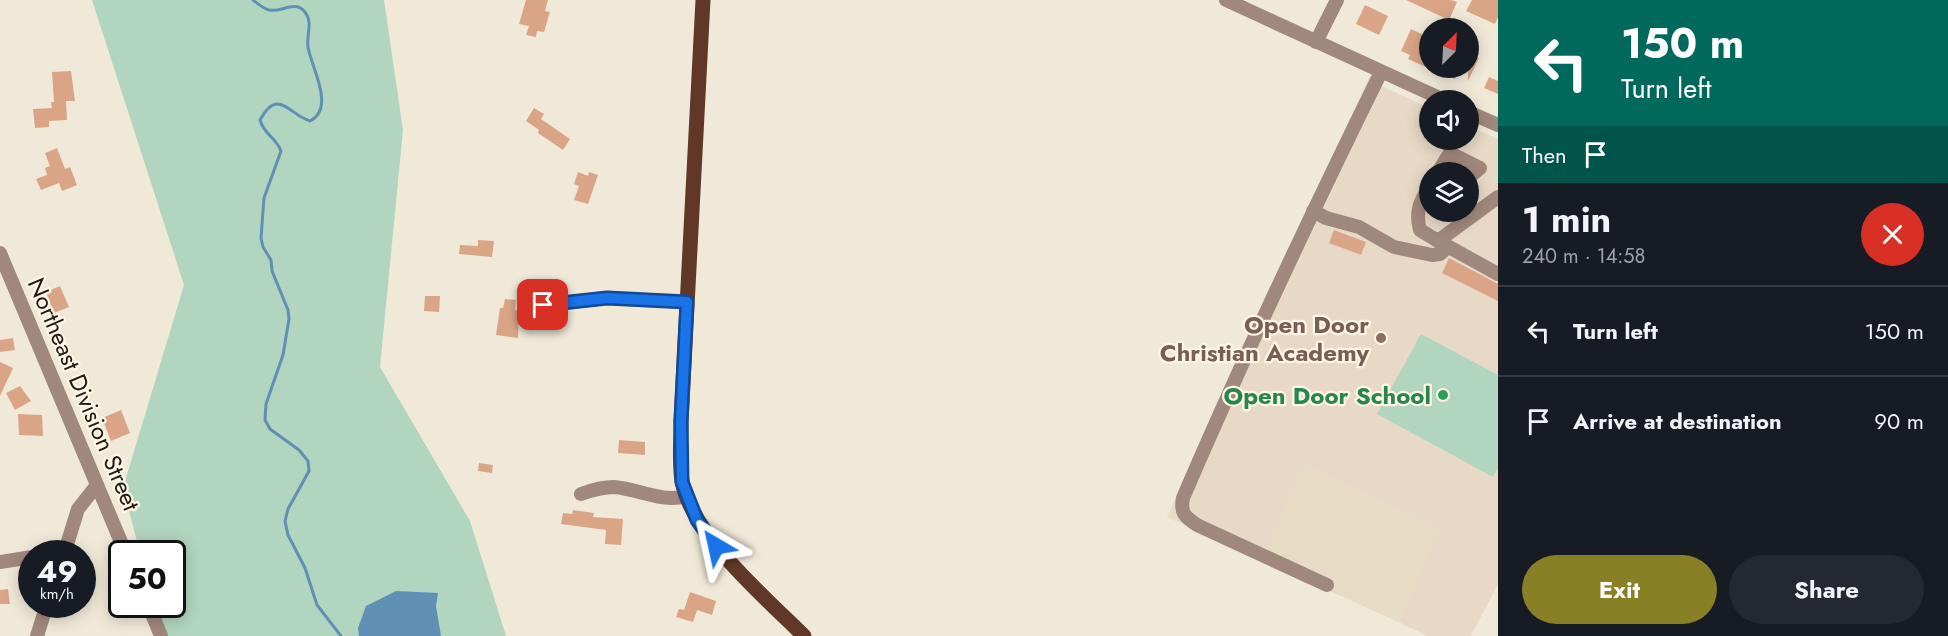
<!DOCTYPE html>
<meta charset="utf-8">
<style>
:root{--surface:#171b24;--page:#242831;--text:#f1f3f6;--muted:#9ea1a6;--line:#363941;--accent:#897f25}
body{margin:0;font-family:Jost,sans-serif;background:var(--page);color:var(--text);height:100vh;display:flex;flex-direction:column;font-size:22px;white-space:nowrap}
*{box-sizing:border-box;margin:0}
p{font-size:20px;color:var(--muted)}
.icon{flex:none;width:33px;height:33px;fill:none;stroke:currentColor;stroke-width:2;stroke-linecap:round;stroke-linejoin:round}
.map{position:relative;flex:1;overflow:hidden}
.details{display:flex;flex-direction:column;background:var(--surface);width:450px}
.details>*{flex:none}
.guide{background:#00695c;color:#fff;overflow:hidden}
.needle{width:39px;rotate:24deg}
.buttons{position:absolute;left:1419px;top:18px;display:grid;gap:12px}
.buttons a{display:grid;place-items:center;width:60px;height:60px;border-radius:50%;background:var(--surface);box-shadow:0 3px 15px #0003;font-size:30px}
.speed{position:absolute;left:18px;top:540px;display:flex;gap:12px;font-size:30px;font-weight:700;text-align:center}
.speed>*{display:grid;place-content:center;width:78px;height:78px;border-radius:50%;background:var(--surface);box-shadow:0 3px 15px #0003;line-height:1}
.speed small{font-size:15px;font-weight:400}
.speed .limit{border:3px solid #111;border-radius:9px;background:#fff;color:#111}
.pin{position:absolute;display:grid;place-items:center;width:51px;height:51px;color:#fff;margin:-26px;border-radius:12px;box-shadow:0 3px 9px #0006}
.me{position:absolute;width:66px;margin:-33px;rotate:324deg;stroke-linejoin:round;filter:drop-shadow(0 0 4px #0008)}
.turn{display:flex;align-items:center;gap:21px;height:126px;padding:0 24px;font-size:27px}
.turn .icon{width:78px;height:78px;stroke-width:2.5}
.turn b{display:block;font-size:42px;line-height:51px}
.then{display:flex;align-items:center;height:57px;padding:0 24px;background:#0003;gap:12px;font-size:22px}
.round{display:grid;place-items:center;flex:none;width:63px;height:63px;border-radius:32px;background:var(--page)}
.summary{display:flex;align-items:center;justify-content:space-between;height:102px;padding:0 24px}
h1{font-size:36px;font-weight:700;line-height:45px}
.cta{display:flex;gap:12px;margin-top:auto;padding:12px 24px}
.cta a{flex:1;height:69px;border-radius:36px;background:var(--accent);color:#fff;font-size:24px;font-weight:700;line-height:69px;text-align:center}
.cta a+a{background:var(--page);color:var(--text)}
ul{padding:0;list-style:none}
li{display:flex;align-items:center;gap:18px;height:90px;padding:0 24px;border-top:2px solid var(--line)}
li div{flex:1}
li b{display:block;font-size:22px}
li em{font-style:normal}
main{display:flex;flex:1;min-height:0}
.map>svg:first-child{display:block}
.built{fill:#e7dbc4}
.education{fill:#e8d9c6;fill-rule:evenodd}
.green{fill:#b1d5bf}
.water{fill:#6091b5}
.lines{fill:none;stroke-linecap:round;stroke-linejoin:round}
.stream{stroke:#6091b5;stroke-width:3}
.building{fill:#daa587}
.minor{stroke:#a1887d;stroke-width:14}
.major{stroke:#613828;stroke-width:15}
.route-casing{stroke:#114b97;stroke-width:15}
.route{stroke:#1a73e8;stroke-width:10}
.education-dot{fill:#8d6e63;stroke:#fef6e5;stroke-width:2}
.leisure-dot{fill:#2e9e5b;stroke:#fef6e5;stroke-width:2}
.labels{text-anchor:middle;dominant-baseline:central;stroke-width:4.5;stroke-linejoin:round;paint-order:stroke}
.education-label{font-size:24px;font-weight:bold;fill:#785e54;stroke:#fef6e5;text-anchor:end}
.street-label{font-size:24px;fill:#1e1b15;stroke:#fef6e5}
.leisure-label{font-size:24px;font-weight:bold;fill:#27864d;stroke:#fef6e5;text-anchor:end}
</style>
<main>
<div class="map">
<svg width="1498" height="636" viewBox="0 0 1498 636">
<rect width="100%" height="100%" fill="#f1e9d8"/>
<!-- built -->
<path class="built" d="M1369 77 1381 82 1186 510 1303 465 1441 528 1398 622 1167 517Z"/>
<!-- education -->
<path class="education" d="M1380 85 1429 108 1430 140H1468L1469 126 1498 139V584L1471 636H1428L1398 622 1440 528 1303 465 1267 547 1185 510ZM1430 172H1468V212H1430Z"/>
<!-- green -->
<path class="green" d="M92 0H384L403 130 380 367 470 521 506 636H161L153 605 172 604V554L140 553 123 488 184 285Z
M1421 334 1498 375V468L1493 477 1377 414Z"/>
<!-- water -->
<path class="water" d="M396 591 438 593 436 606 441 636H359L358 628 366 606Z"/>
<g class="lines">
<!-- stream -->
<path class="stream" d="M253 0C257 3 264 9 269 10 281 13 294 0 304 11 314 22 306 34 308 47 311 67 336 108 310 121 288 114 278 87 260 120 264 135 276 137 281 151L264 198 261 238 263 247 271 260 272 271 288 310 289 319 283 355 266 404 265 420 270 429 299 450 308 461 309 471 288 509 285 521 288 535 305 568 317 605 341 636"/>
</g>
<!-- building -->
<path class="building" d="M526 0H548L545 11 550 12 544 32 537 31 536 37 526 35 529 26 519 24Z
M1406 0H1451L1457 2 1449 20Z
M1472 0H1498V17L1495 24 1466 11Z
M1365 5 1388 16 1379 35 1356 24Z
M1411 29 1430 38V69L1408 59 1410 55 1401 51Z
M1468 53 1479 58 1468 81Z
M1431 68H1460L1455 79Z
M71 71 75 101H66L67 120 49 121V127L35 128 33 109 52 108 51 102H54L52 72Z
M1489 77 1498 81V94L1484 88Z
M534 108 544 114 541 119 570 139 563 150 538 133 539 130 526 121Z
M57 148 65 169 70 167 77 185 62 191 59 183 41 190 36 179 47 175 45 168 50 166 45 153Z
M578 172 588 176 589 172 598 175 588 204 574 200 579 186 574 184Z
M1334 230 1366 242 1361 255 1329 243Z
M478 240 494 241 492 257 459 254 460 245 478 246Z
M1449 258 1498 284V301L1442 273Z
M60 286 69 307 54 313 46 292Z
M425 296H440L439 312 424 311Z
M505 299 516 300 515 310 519 311 518 338 496 335 500 308H503Z
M13 338 15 350 0 352V340Z
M0 362 13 368 0 396Z
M20 386 31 401 15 410 6 393Z
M121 410 130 433 111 441 102 418Z
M18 414 42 415 43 436 19 435Z
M619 440 645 442V455L618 453Z
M479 463 493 465 492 473 478 471Z
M573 510 594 513 593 517 623 519 621 545 605 544 606 530 561 524 563 513 572 514Z
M8 589 10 604H0V590Z
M690 592 716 601 712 615 697 610 693 622 676 617 679 609 684 610Z"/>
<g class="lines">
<!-- minor -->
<path class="minor" d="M1226 0 1444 100
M1316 42 1337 0
M1468 112 1498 125
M1438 172 1450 153 1480 168 1468 178
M1430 186C1420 201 1415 212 1420 230L1438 241
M1498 197 1438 241 1498 274
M1313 211 1326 218 1359 227 1394 247 1432 255 1440 254 1448 247
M0 253 126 554
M543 305 607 298 687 302
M581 494C592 490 602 487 614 487 639 489 662 503 686 496
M64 554 78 509 97 485
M0 562 32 557
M1327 585 1197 525C1185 517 1180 513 1183 498 1245 354 1312 212 1381 72
M148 604 161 636
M37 636 47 604"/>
<!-- major -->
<path class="major" d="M703 0 681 421C681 441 679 462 682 481 692 536 765 597 804 636"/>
</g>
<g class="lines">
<!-- route casing -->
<g class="route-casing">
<path id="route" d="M543 305 607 298 687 302 681 421 682 482 697 520 716 546"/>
</g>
<!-- route -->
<use href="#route" class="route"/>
</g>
<!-- markers -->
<circle class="education-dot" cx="1381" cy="338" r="6"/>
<circle class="leisure-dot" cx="1443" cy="395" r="6"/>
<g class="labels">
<!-- education labels -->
<g class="education-label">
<text x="1369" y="324">Open Door<tspan x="1369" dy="28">Christian Academy</tspan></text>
</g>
<!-- street labels -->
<g class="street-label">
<text transform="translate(84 394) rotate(67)">Northeast Division Street</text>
</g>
<!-- leisure labels -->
<g class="leisure-label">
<text x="1431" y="395">Open Door School</text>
</g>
</g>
</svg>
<div class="buttons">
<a><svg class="needle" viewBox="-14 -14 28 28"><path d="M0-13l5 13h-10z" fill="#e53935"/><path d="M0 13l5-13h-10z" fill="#9ea1a6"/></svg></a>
<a><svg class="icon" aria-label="sound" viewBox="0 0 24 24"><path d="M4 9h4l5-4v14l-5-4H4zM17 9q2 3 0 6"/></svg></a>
<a><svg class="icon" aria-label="layers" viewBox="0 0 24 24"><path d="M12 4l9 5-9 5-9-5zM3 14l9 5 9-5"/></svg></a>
</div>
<div class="speed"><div>49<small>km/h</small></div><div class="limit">50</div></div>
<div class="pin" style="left:543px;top:305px;background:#d93025"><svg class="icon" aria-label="arrive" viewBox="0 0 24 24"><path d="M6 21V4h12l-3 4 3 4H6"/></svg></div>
<svg class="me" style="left:716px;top:546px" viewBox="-20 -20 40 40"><path d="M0-17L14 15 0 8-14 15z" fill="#1a73e8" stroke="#fff" stroke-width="4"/></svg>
</div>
<section class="details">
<div class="guide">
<div class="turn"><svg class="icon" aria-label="left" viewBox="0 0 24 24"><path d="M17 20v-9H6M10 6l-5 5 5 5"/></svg><div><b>150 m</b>Turn left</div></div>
<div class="then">Then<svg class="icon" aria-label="arrive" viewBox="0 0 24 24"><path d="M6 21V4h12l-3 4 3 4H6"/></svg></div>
</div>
<div class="summary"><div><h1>1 min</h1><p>240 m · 14:58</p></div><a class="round" style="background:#d93025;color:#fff"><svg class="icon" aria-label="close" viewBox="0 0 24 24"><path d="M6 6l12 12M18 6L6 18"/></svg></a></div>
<ul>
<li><svg class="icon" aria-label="left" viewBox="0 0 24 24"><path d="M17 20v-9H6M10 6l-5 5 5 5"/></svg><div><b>Turn left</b></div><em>150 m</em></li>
<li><svg class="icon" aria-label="arrive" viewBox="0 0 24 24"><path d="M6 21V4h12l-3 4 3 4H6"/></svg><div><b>Arrive at destination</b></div><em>90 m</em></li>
</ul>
<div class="cta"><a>Exit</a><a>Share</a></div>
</section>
</main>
